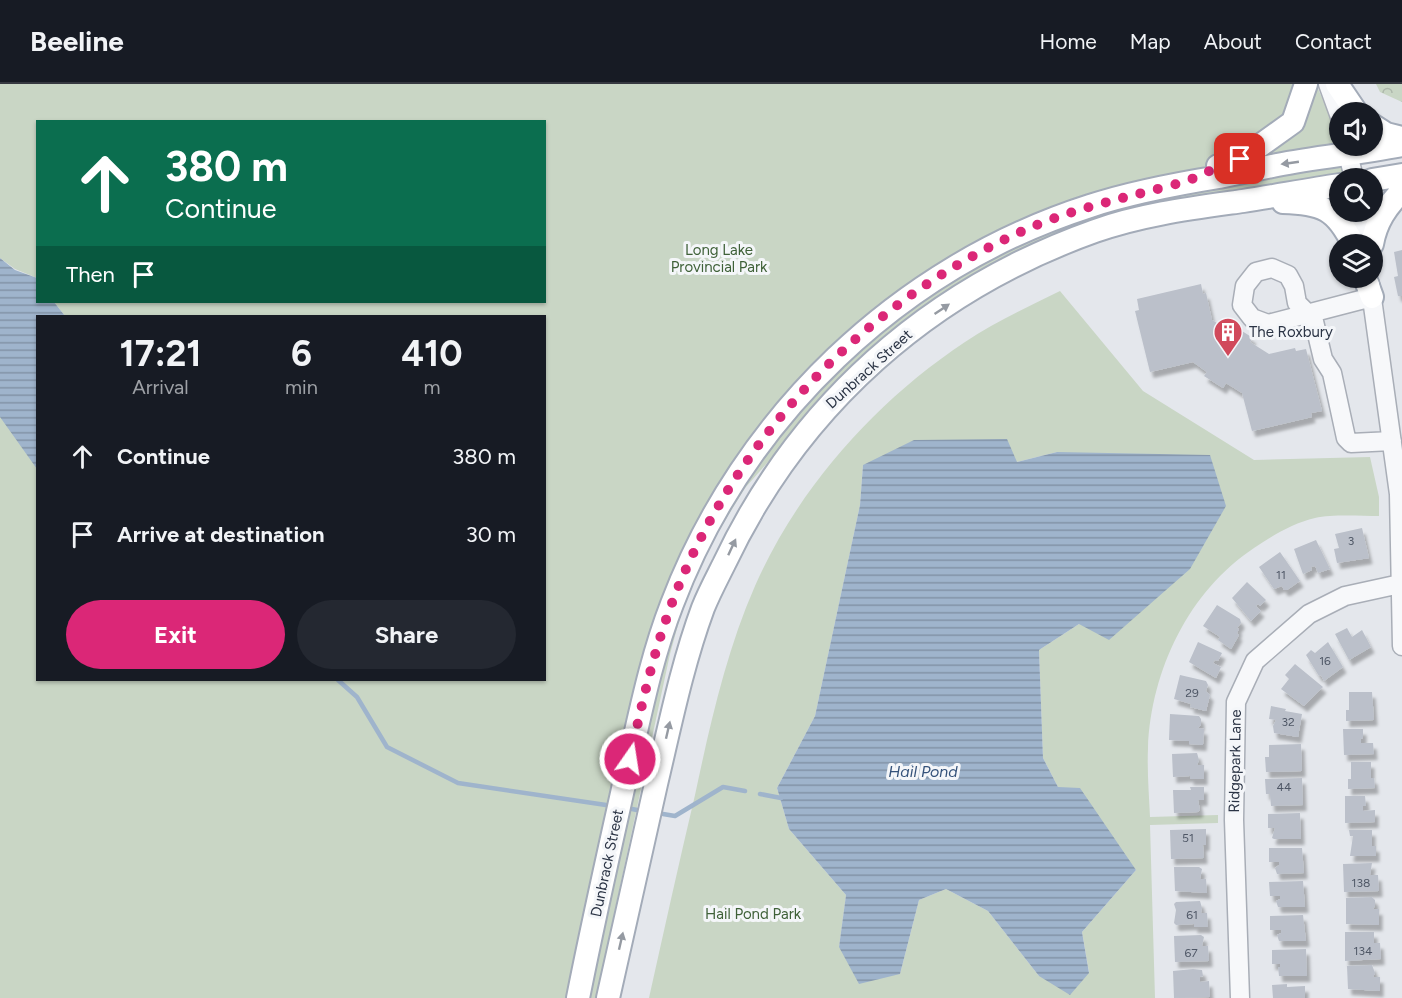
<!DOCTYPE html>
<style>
:root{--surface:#171b24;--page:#242831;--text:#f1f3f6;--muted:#9ea1a6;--line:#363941;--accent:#db2777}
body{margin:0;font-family:Figtree,sans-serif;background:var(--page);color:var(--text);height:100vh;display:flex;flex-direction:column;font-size:22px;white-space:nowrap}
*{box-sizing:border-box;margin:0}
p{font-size:20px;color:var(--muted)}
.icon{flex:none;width:33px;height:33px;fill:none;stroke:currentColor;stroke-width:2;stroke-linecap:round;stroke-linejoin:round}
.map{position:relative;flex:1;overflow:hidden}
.drawer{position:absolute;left:36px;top:231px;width:510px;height:366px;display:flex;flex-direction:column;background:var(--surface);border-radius:0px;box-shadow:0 2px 4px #0004}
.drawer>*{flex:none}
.guide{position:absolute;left:36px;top:36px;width:510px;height:183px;border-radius:0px;box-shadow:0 2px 4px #0004;background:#0b6e4f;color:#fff;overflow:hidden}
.controls{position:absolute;left:1329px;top:18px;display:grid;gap:12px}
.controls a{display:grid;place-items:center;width:54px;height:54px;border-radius:50%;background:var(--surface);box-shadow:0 2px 4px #0004;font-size:30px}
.pin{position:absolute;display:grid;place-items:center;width:51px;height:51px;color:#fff;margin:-26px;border-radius:12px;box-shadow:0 3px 9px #0006}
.me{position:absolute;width:66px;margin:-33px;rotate:13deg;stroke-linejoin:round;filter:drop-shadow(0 0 4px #0008)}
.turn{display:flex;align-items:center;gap:21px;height:126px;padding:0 30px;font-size:27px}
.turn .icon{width:78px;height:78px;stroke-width:2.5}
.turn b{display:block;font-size:42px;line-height:51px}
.then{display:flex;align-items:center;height:57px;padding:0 30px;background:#0003;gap:12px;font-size:22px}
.eta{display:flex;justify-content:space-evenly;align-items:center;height:102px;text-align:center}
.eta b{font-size:36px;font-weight:700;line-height:42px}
.action{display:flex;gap:12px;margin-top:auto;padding:12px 30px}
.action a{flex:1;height:69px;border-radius:36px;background:var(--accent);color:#fff;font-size:24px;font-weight:700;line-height:69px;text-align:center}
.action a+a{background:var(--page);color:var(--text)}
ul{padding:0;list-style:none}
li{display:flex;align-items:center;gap:18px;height:78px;padding:0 30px}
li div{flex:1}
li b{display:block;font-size:22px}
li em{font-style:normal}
header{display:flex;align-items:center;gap:36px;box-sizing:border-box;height:84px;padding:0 30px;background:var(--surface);border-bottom:2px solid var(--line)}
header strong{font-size:28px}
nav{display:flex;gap:33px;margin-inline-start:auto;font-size:21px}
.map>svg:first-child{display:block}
.forest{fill:url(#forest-crowns)}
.park{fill:#c9d6c5;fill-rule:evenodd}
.water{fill:url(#water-rules)}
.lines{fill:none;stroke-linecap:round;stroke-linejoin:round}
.stream{stroke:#9fb4cc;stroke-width:4.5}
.building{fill:#bbc0ca;filter:url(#shadow)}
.minor-casing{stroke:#a9aeb7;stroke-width:21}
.major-casing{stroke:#a3abb8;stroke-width:26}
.minor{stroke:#f7f8fa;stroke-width:18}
.major{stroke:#fff;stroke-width:22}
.oneway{fill:#959aa2}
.route{stroke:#db2777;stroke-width:10;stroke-dasharray:0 18}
.labels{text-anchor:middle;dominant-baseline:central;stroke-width:6;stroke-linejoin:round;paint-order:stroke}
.number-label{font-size:12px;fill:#4f5766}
.park-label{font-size:15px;fill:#3f6138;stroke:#f4f6f9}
.poi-label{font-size:15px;fill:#2b3445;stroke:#f4f6f9;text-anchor:start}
.street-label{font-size:15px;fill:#2b3445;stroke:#f4f6f9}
.water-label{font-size:16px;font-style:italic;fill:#34527a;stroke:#f4f6f9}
</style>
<header>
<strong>Beeline</strong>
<nav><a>Home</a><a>Map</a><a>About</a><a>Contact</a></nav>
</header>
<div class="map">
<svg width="1402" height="914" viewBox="0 0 1402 914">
<defs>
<pattern id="forest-crowns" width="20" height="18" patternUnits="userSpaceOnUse" patternTransform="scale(1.5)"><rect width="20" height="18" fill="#c9d6c5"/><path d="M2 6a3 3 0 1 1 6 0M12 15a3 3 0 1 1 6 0" fill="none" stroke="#adb8ab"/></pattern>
<pattern id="water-rules" width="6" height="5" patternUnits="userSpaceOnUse" patternTransform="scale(1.5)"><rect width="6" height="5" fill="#9fb4cc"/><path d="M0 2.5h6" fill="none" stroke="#8293a7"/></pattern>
<filter id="shadow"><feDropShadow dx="3.5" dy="6" stdDeviation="1.5" flood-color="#0004"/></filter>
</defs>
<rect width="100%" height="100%" fill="#e4e7ec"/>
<!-- forest -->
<path class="forest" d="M1376 0H1402V18L1380 8Z"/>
<!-- park -->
<path class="park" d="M0 0H1316L1339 53 1340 62 1356 89 1019 175 806 335 745 404 712 458 686 512 670 570 596 914H0V304L37 308 38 596H544V232H65L54 218H544V38H38L37 194 15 185 0 174Z
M1060 207 1143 307 1254 376 1370 373 1379 413V432C1361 432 1332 430 1315 434 1293 439 1272 452 1254 464 1189 507 1151 586 1148 664 1147 687 1149 710 1150 733L1218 731V739L1150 741 1155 914H649C664 846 679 779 695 711 710 641 726 568 755 502 798 404 876 317 965 258 995 238 1028 223 1060 207ZM1057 368 1079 540 1039 566 1043 674 1058 703 1136 786 1082 848 1089 888 1039 892 988 827 946 805 919 816 900 890 839 863 846 811 789 745 777 704 815 632 860 421 863 381 1017 378Z"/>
<!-- water -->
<path class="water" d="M0 174 15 186 37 194 38 218H54L65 232H38L37 385 0 333Z
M1007 355 1017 378 1057 368 1210 371 1226 422 1190 485 1109 556 1079 540 1039 566 1043 674 1058 703 1080 704 1136 786 1082 848 1089 889 1070 911 1039 892 988 827 946 805 919 816 900 890 859 900 839 863 846 811 789 745 777 704 815 632 860 421 863 381 914 356Z"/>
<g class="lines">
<!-- stream -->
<path class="stream" d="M338 596 357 613 387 663 458 699 606 721
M760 710 781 714
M632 725 637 726
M663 730 675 732 723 703 745 707"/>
</g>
<!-- building -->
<path class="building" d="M1402 166V212H1398L1394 193 1398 192 1394 168Z
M1201 200 1203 210 1206 209 1212 236 1230 247 1234 242 1253 254 1250 258 1269 270 1295 264 1296 267 1306 265 1322 327 1311 329 1312 333 1252 347 1242 309 1226 299 1223 304 1204 292 1207 288 1193 278 1150 288 1135 227 1139 226 1137 215Z
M1362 444 1369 474 1337 479 1334 465 1339 464 1335 450Z
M1316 456 1330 485 1318 489 1315 482 1311 483 1312 486 1303 490 1294 465Z
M1280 468 1300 497 1287 506H1284L1282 502 1274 505 1259 483Z
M1247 498 1266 516 1260 522 1258 520 1256 522 1261 527 1251 537 1232 514Z
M1217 521 1240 535 1241 539 1237 544 1239 545 1237 549 1239 551 1231 565 1218 556 1220 553 1203 542Z
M1347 544 1352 553 1362 546 1371 563 1349 576 1335 550Z
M1198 558 1222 569 1218 577 1215 576 1213 579 1221 583 1216 594 1189 578Z
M1328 558 1343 583 1324 597 1321 591 1319 592 1306 571 1311 566 1315 569Z
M1295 580 1323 603 1304 622 1281 605 1289 595 1285 591Z
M1180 591 1206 597 1208 601 1206 607 1210 611 1206 627 1190 623 1191 620 1174 615Z
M1349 608H1372L1374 636 1346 637V626H1349Z
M1271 622 1286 625 1285 627 1302 630 1298 653 1274 649 1273 642 1276 636 1269 635Z
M1170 630 1199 632 1201 635V641L1198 644 1204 645 1203 661 1189 660V657L1169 656Z
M1343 645H1363V654L1361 655V659H1373L1374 670 1344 671Z
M1301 660 1302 687 1266 688 1265 673H1269V661Z
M1197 669 1199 676 1197 681H1204V695H1190V692L1173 693 1172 670Z
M1351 678H1371V694H1374L1375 704 1348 705V695H1351Z
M1302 694 1303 721 1271 722 1270 710H1266L1265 695Z
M1190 703H1204V716H1198L1200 726 1198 728 1174 729 1173 706H1191Z
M1345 712H1365L1366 722H1363V727L1375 726V738L1345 739Z
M1300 729 1301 755H1274L1272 754 1275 744H1268V730Z
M1206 745V761H1203L1204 774 1171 775 1170 746Z
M1349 746H1372V762H1376V772H1350L1353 752H1350Z
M1269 764H1302L1304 789 1277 790 1275 784 1279 781V778H1269Z
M1372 779 1370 791H1378L1379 807 1344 808 1343 780Z
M1174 783H1199L1202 785 1200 795H1206L1207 809 1175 807Z
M1303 797 1305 823H1278L1276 817 1280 815V812H1270L1269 798Z
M1372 813 1375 816V822L1373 825H1379V841L1346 840V814Z
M1200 817 1202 824 1201 829H1207L1208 843H1194V840L1176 841 1174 839 1176 826 1174 820 1176 818Z
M1303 831 1306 857H1279L1277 851 1281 849V846H1270V832Z
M1345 848H1374V859H1380L1381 875 1345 877Z
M1201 851 1204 853 1202 862H1208L1209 877 1175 878 1174 852Z
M1306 865 1307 892H1279L1278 883H1280V880H1272V866Z
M1372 881 1375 889 1373 893H1380V907L1348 905 1347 882Z
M1193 885 1202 886 1203 892 1200 893V898L1209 897 1210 913 1174 914 1173 887Z
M1287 900V903L1305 902V914H1273L1272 901Z"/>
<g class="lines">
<!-- minor casing -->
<g class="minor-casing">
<path id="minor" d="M1328 0 1340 33
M1346 62 1354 94
M1359 128 1364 160
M1370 200 1399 410 1402 562
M1312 229 1323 275 1332 289 1346 354 1351 359 1392 357
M1308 230 1297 219 1294 202 1288 191 1272 184 1256 188 1245 202 1242 221 1252 234 1268 240 1372 213
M1240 914 1234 736 1236 618 1255 577 1309 530 1345 512 1400 500"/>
</g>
<!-- major casing -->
<g class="major-casing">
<path id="major" d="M1337 0 1356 28
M1372 41 1386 50 1402 54
M1218 82 1240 76 1293 38 1306 0
M1372 96 1402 91
M1283 118C1322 119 1336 125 1353 160
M1372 160C1376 138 1386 123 1402 107
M1365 194 1372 213
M578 914C593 838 610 763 627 687 640 631 651 574 672 520 743 333 899 183 1090 122 1132 108 1176 100 1219 93 1239 89 1258 85 1277 81 1319 73 1361 69 1402 61
M608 914C624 843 640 771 656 700 670 641 682 581 703 524 709 509 717 494 724 480 799 321 929 206 1095 147 1143 130 1193 124 1243 117 1275 112 1307 106 1340 101"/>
</g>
<!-- minor -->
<use href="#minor" class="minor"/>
<!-- major -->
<use href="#major" class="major"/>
</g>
<!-- one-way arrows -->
<defs><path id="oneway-solid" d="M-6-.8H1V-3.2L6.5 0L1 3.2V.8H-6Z" transform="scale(1.5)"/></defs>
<g class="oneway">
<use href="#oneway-solid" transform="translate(1290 79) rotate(172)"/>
<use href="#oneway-solid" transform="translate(942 225) rotate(-34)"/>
<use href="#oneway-solid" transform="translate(732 463) rotate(-65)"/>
<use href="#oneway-solid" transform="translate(668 646) rotate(-77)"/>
<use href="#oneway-solid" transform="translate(621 857) rotate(-77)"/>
</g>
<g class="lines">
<!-- route -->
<path class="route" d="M630 675C643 614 657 552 682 494 750 336 880 206 1039 140 1084 122 1129 113 1176 100 1198 95 1217 81 1240 75"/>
</g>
<!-- icons -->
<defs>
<g id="building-pin" transform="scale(1.5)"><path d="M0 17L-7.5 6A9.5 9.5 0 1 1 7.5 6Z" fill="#d1495b" stroke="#f4f6f9"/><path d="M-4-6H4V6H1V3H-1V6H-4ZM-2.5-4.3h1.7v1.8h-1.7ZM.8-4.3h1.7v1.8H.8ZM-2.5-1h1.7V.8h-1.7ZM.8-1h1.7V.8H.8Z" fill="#fff"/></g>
</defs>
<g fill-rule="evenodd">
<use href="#building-pin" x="1228" y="248"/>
</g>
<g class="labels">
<!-- number labels -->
<g class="number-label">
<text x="1351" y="457">3</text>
<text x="1281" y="491">11</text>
<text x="1325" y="577">16</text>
<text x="1192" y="609">29</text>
<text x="1288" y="638">32</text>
<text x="1284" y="703">44</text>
<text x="1188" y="754">51</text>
<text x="1361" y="799">138</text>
<text x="1192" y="831">61</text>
<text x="1363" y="867">134</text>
<text x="1191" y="869">67</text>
</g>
<!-- park labels -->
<g class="park-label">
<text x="719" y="166">Long Lake<tspan x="719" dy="17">Provincial Park</tspan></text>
<text x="753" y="830">Hail Pond Park</text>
</g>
<!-- poi labels -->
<g class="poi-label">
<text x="1249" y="248">The Roxbury</text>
</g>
<!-- street labels -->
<g class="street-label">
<text transform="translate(869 285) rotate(-42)">Dunbrack Street</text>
<text transform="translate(1235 677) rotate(-89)">Ridgepark Lane</text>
<text transform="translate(607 779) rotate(-78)">Dunbrack Street</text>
</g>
<!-- water labels -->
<g class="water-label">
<text x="923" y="687">Hail Pond</text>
</g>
</g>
</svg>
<div class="controls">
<a><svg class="icon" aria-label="sound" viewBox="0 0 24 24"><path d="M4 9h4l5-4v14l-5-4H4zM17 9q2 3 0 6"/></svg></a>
<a><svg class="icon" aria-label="search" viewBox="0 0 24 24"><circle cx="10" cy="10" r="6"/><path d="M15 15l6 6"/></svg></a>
<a><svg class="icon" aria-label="layers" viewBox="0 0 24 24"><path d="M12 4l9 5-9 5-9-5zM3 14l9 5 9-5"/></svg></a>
</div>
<div class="pin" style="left:1240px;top:75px;background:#d93025"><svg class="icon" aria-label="arrive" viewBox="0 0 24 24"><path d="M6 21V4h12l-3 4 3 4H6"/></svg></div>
<svg class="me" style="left:630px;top:675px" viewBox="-20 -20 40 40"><circle r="17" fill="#db2777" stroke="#fff" stroke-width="3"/><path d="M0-11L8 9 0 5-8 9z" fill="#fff"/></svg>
<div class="guide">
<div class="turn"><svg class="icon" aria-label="ahead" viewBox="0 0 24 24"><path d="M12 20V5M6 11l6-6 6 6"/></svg><div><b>380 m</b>Continue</div></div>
<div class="then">Then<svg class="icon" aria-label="arrive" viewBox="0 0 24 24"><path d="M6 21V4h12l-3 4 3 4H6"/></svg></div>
</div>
<section class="drawer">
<div class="eta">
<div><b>17:21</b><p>Arrival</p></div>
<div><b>6</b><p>min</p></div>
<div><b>410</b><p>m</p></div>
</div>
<ul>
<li><svg class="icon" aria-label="ahead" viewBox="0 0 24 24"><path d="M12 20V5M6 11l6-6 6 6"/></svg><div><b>Continue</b></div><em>380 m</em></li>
<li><svg class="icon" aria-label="arrive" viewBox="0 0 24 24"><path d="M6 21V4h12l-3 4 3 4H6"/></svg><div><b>Arrive at destination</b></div><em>30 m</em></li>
</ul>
<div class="action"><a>Exit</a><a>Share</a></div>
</section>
</div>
